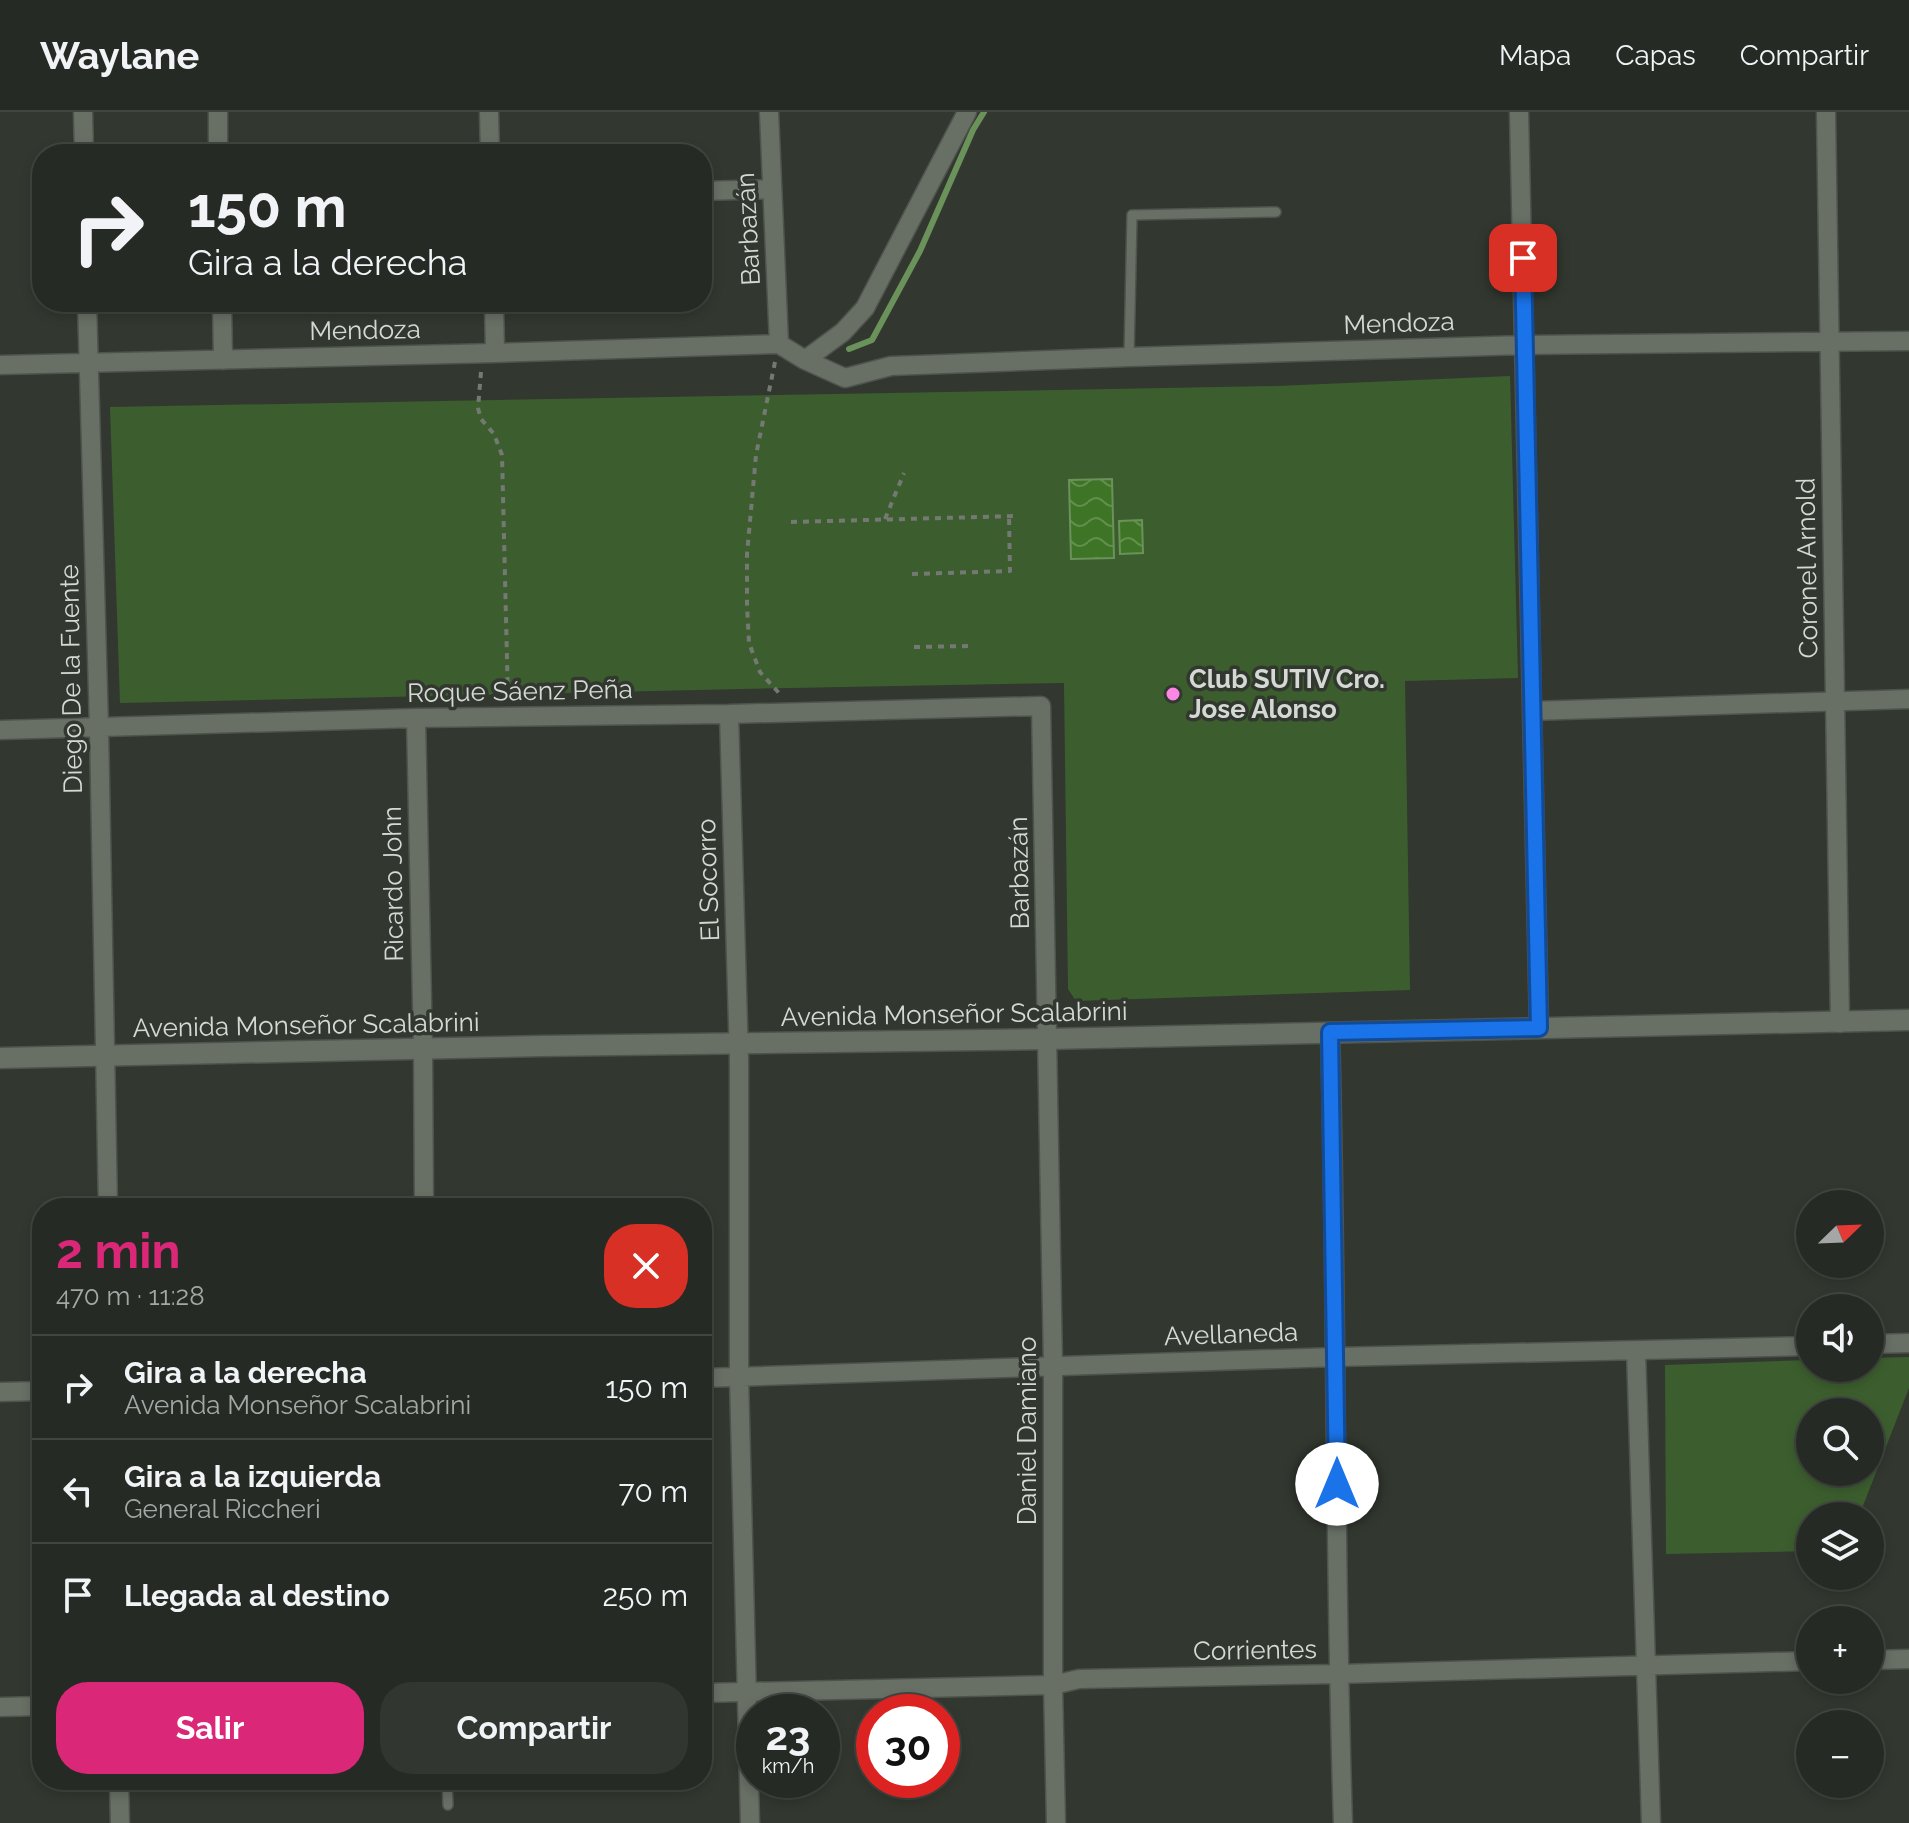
<!DOCTYPE html>
<html lang="es">
<meta charset="utf-8">
<style>
:root{--surface:#262a24;--page:#323631;--text:#f1f3f6;--muted:#a4a7a6;--line:#424641;--accent:#db2777}
body{margin:0;font-family:Raleway,sans-serif;background:var(--page);color:var(--text);height:100vh;display:flex;flex-direction:column;font-size:30px;white-space:nowrap}
*{box-sizing:border-box;margin:0}
p{font-size:26px;color:var(--muted)}
.icon{flex:none;width:44px;height:44px;fill:none;stroke:currentColor;stroke-width:2;stroke-linecap:round;stroke-linejoin:round}
.map{position:relative;flex:1;overflow:hidden}
.panel{position:absolute;left:32px;top:1086px;width:680px;height:592px;display:flex;flex-direction:column;background:var(--surface);border-radius:32px;box-shadow:0 4px 12px #0003,0 0 0 2px var(--line)}
.panel>*{flex:none}
.guide{position:absolute;left:32px;top:32px;width:680px;height:168px;border-radius:32px;box-shadow:0 4px 12px #0003,0 0 0 2px var(--line);background:#262a24;color:var(--text);overflow:hidden}
.needle{width:52px;rotate:67deg}
.controls{position:absolute;left:1796px;top:1078px;display:grid;gap:16px}
.controls a{display:grid;place-items:center;width:88px;height:88px;border-radius:50%;background:var(--surface);box-shadow:0 4px 12px #0003,0 0 0 2px var(--line);font-size:40px}
.speed{position:absolute;left:736px;top:1582px;display:flex;gap:16px;font-size:40px;font-weight:700;text-align:center}
.speed>*{display:grid;place-content:center;width:104px;height:104px;border-radius:50%;background:var(--surface);box-shadow:0 4px 12px #0003,0 0 0 2px var(--line);line-height:1}
.speed small{font-size:20px;font-weight:400}
.speed .limit{border:12px solid #d22;background:#fff;color:#111}
.pin{position:absolute;display:grid;place-items:center;width:68px;height:68px;color:#fff;margin:-34px;border-radius:16px;box-shadow:0 4px 12px #0006}
.me{position:absolute;width:88px;margin:-44px;rotate:0deg;stroke-linejoin:round;filter:drop-shadow(0 0 6px #0008)}
.turn{display:flex;align-items:center;gap:28px;height:168px;padding:0 24px;font-size:36px}
.turn .icon{width:104px;height:104px;stroke-width:2.5}
.turn b{display:block;font-size:56px;line-height:68px}
.round{display:grid;place-items:center;flex:none;width:84px;height:84px;border-radius:32px;background:var(--page)}
.summary{display:flex;align-items:center;justify-content:space-between;height:136px;padding:0 24px}
h1{font-size:48px;font-weight:700;line-height:60px;color:var(--accent)}
.cta{display:flex;gap:16px;margin-top:auto;padding:16px 24px}
.cta a{flex:1;height:92px;border-radius:32px;background:var(--accent);color:#fff;font-size:32px;font-weight:700;line-height:92px;text-align:center}
.cta a+a{background:var(--page);color:var(--text)}
ul{padding:0;list-style:none}
li{display:flex;align-items:center;gap:24px;height:104px;padding:0 24px;border-top:2px solid var(--line)}
li div{flex:1}
li b{display:block;font-size:30px}
li em{font-style:normal}
header{display:flex;align-items:center;gap:48px;box-sizing:border-box;height:112px;padding:0 40px;background:var(--surface);border-bottom:2px solid var(--line)}
header strong{font-size:38px}
nav{display:flex;gap:44px;margin-inline-start:auto;font-size:28px}
.map>svg:first-child{display:block}
.green{fill:#3c5e2e;fill-rule:evenodd}
.water{fill:url(#water-waves);stroke:#6b925a;stroke-width:2}
.lines{fill:none;stroke-linecap:round;stroke-linejoin:round}
.stream{stroke:#6b925a;stroke-width:6}
.lane-casing{stroke:#4e534d;stroke-width:12}
.street-casing{stroke:#4e534d;stroke-width:21}
.secondary-casing{stroke:#4e534d;stroke-width:23}
.path{stroke:#747973;stroke-width:4;stroke-dasharray:6 6;stroke-linecap:butt}
.lane{stroke:#686f65;stroke-width:9}
.street{stroke:#686f65;stroke-width:18}
.secondary{stroke:#686f65;stroke-width:20}
.route-casing{stroke:#114b97;stroke-width:20}
.route{stroke:#1a73e8;stroke-width:14}
.poi-dot{fill:#fc86e3;stroke:#323830;stroke-width:3}
.labels{text-anchor:middle;dominant-baseline:central;stroke-width:7;stroke-linejoin:round;paint-order:stroke}
.street-label{font-size:26px;fill:#d5d9d4;stroke:#323830}
.poi-label{font-size:26px;font-weight:bold;fill:#d5d9d4;stroke:#323830;text-anchor:start}
</style>
<header>
<strong>Waylane</strong>
<nav><a>Mapa</a><a>Capas</a><a>Compartir</a></nav>
</header>
<div class="map">
<svg width="1909" height="1711" viewBox="0 0 1909 1711">
<defs>
<pattern id="water-waves" width="16" height="10" patternUnits="userSpaceOnUse" patternTransform="scale(2)"><rect width="16" height="10" fill="#3e7425"/><path d="M0 5q4-4 8 0t8 0" fill="none" stroke="#628e4e"/></pattern>
</defs>
<rect width="100%" height="100%" fill="#323830"/>
<!-- green -->
<path class="green" d="M1510 264 1518 566 1405 569 1410 878 1076 889 1068 877 1064 571 788 576 120 591 110 295 1277 274Z
M1909 1245V1276L1859 1404H1810V1439L1666 1442 1665 1253 1810 1248V1256H1870V1246ZM1870 1300V1360H1810V1300Z"/>
<!-- water -->
<path class="water" d="M1112 367 1114 446 1071 447 1069 368Z
M1142 408 1143 441 1120 442 1119 409Z"/>
<g class="lines">
<!-- stream -->
<path class="stream" d="M849 237 872 228 920 139 973 18 984 0"/>
<!-- lane casing -->
<g class="lane-casing">
<path id="lane" d="M1129 245 1132 103 1276 100
M447 1668 448 1693"/>
</g>
<!-- street casing -->
<g class="street-casing">
<path id="street" d="M83 0 84 42
M218 0V42
M489 0 490 42
M769 0 779 232
M1519 0 1539 916
M1826 0 1840 911
M702 79 771 77
M87 190 99 616 108 1096
M222 190 223 248
M494 190 495 241
M779 232 805 248 845 266 891 254 1129 245 1524 233 1909 229
M805 248 843 220 865 196 967 0
M0 253 495 241 779 232
M1532 599 1909 587
M729 602 739 947V1265L750 1711
M416 606 423 938 424 1096
M0 618 416 606 729 602 1041 594 1053 1254V1573L1056 1711
M1330 920C1337 1184 1334 1447 1343 1711
M1870 1232 1909 1231
M1636 1239 1651 1711
M702 1266 1336 1245 1810 1234
M0 1280 42 1279
M1870 1548 1909 1547
M702 1581 1053 1573 1079 1567 1338 1562 1810 1549
M0 1595 42 1594
M119 1668 120 1711"/>
</g>
<!-- secondary casing -->
<g class="secondary-casing">
<path id="secondary" d="M0 946 542 934 1048 927 1909 908"/>
</g>
<!-- path -->
<path class="path" d="M775 250 756 343 747 442V493L749 531 760 560 779 581
M481 260 478 296 481 307 494 322 502 343 508 588
M885 407 904 361
M791 410 1017 404
M912 462 1010 459 1009 404
M914 535 971 534"/>
<!-- lane -->
<use href="#lane" class="lane"/>
<!-- street -->
<use href="#street" class="street"/>
<!-- secondary -->
<use href="#secondary" class="secondary"/>
</g>
<g class="lines">
<!-- route casing -->
<g class="route-casing">
<path id="route" d="M1337 1372 1330 920 1539 916 1523 146"/>
</g>
<!-- route -->
<use href="#route" class="route"/>
</g>
<!-- markers -->
<circle class="poi-dot" cx="1173" cy="582" r="8"/>
<g class="labels">
<!-- street labels -->
<g class="street-label">
<text transform="translate(748 117) rotate(-93)">Barbazán</text>
<text transform="translate(1399 211) rotate(-2)">Mendoza</text>
<text transform="translate(365 218) rotate(-1)">Mendoza</text>
<text transform="translate(1807 456) rotate(-91)">Coronel Arnold</text>
<text transform="translate(71 567) rotate(-91)">Diego De la Fuente</text>
<text transform="translate(520 579) rotate(-1)">Roque Sáenz Peña</text>
<text transform="translate(1019 761) rotate(-91)">Barbazán</text>
<text transform="translate(708 768) rotate(-92)">El Socorro</text>
<text transform="translate(393 772) rotate(-91)">Ricardo John</text>
<text transform="translate(954 902) rotate(-1)">Avenida Monseñor Scalabrini</text>
<text transform="translate(306 913) rotate(-1)">Avenida Monseñor Scalabrini</text>
<text transform="translate(1231 1222) rotate(-2)">Avellaneda</text>
<text transform="translate(1027 1319) rotate(-90)">Daniel Damiano</text>
<text transform="translate(1255 1538) rotate(-1)">Corrientes</text>
</g>
<!-- poi labels -->
<g class="poi-label">
<text x="1189" y="567">Club SUTIV Cro.<tspan x="1189" dy="30">Jose Alonso</tspan></text>
</g>
</g>
</svg>
<div class="controls">
<a><svg class="needle" viewBox="-14 -14 28 28"><path d="M0-13l5 13h-10z" fill="#e53935"/><path d="M0 13l5-13h-10z" fill="#a4a7a6"/></svg></a>
<a><svg class="icon" aria-label="sound" viewBox="0 0 24 24"><path d="M4 9h4l5-4v14l-5-4H4zM17 9q2 3 0 6"/></svg></a>
<a><svg class="icon" aria-label="search" viewBox="0 0 24 24"><circle cx="10" cy="10" r="6"/><path d="M15 15l6 6"/></svg></a>
<a><svg class="icon" aria-label="layers" viewBox="0 0 24 24"><path d="M12 4l9 5-9 5-9-5zM3 14l9 5 9-5"/></svg></a>
<a>+</a>
<a>−</a>
</div>
<div class="speed"><div>23<small>km/h</small></div><div class="limit">30</div></div>
<div class="pin" style="left:1523px;top:146px;background:#d93025"><svg class="icon" aria-label="arrive" viewBox="0 0 24 24"><path d="M6 21V4h12l-3 4 3 4H6"/></svg></div>
<svg class="me" style="left:1337px;top:1372px" viewBox="-20 -20 40 40"><circle r="19" fill="#fff"/><path d="M0-13L10 11 0 6-10 11z" fill="#1a73e8"/></svg>
<div class="guide">
<div class="turn"><svg class="icon" aria-label="right" viewBox="0 0 24 24"><path d="M7 20v-9h11M14 6l5 5-5 5"/></svg><div><b>150 m</b>Gira a la derecha</div></div>
</div>
<section class="panel">
<div class="summary"><div><h1>2 min</h1><p>470 m · 11:28</p></div><a class="round" style="background:#d93025;color:#fff"><svg class="icon" aria-label="close" viewBox="0 0 24 24"><path d="M6 6l12 12M18 6L6 18"/></svg></a></div>
<ul>
<li><svg class="icon" aria-label="right" viewBox="0 0 24 24"><path d="M7 20v-9h11M14 6l5 5-5 5"/></svg><div><b>Gira a la derecha</b><p>Avenida Monseñor Scalabrini</p></div><em>150 m</em></li>
<li><svg class="icon" aria-label="left" viewBox="0 0 24 24"><path d="M17 20v-9H6M10 6l-5 5 5 5"/></svg><div><b>Gira a la izquierda</b><p>General Riccheri</p></div><em>70 m</em></li>
<li><svg class="icon" aria-label="arrive" viewBox="0 0 24 24"><path d="M6 21V4h12l-3 4 3 4H6"/></svg><div><b>Llegada al destino</b></div><em>250 m</em></li>
</ul>
<div class="cta"><a>Salir</a><a>Compartir</a></div>
</section>
</div>
